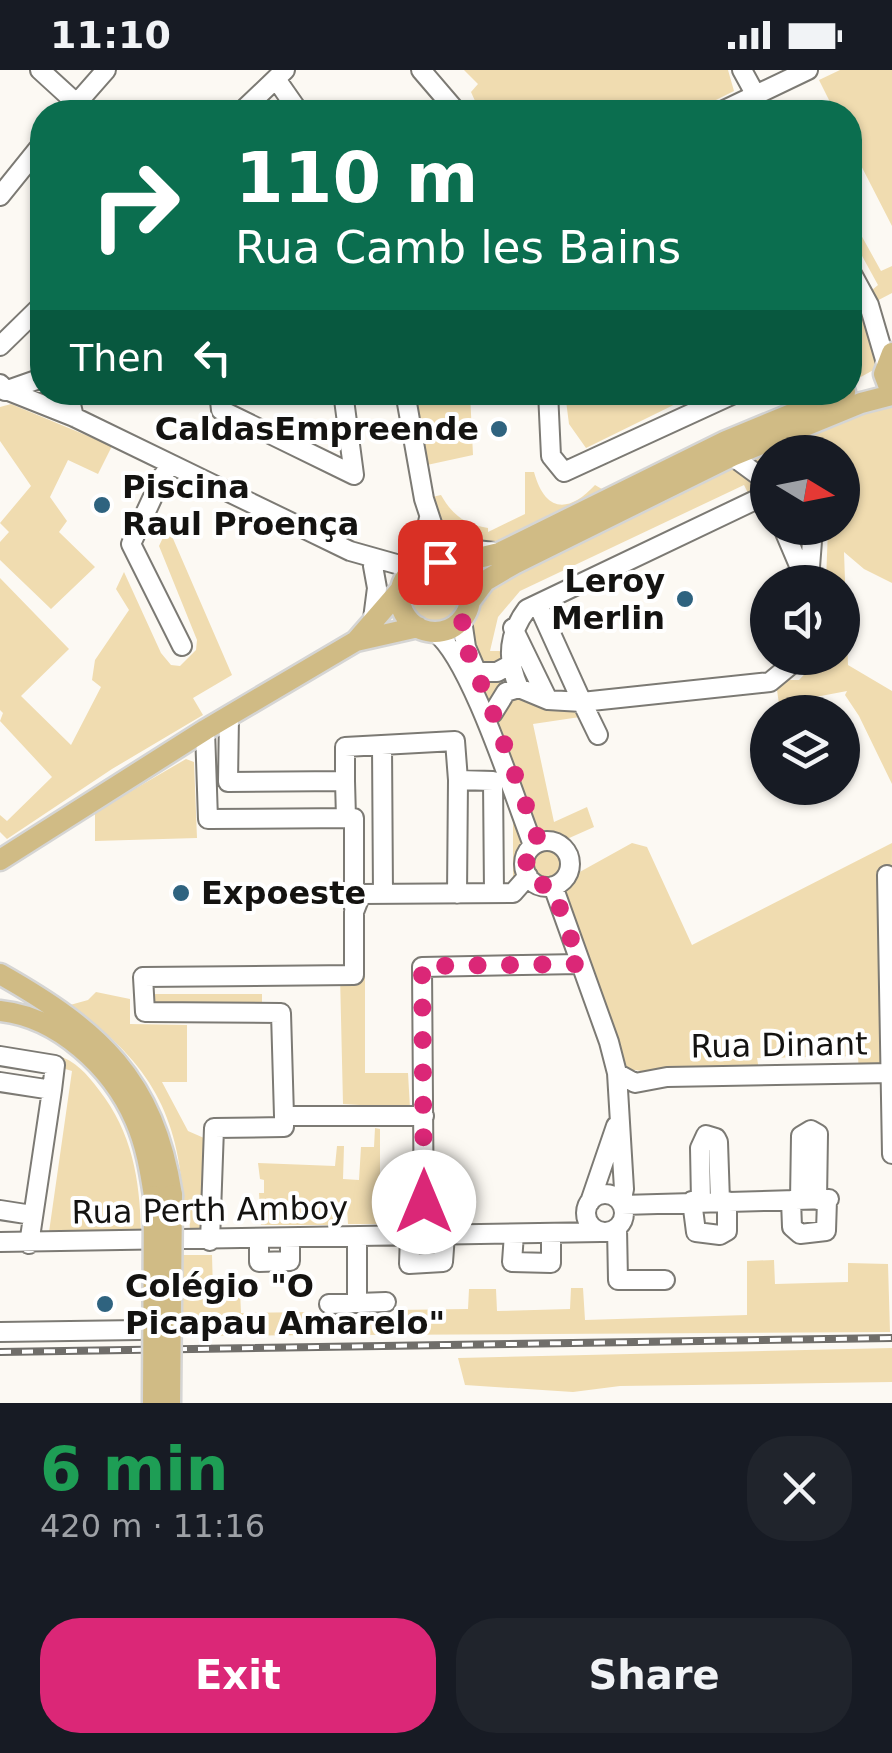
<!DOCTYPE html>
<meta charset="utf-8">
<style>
:root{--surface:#171b24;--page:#20242c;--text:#f1f3f6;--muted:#9ea1a6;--accent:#db2777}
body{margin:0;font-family:"DejaVu Sans",sans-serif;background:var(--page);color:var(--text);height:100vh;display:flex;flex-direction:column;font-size:38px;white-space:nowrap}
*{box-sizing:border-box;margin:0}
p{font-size:32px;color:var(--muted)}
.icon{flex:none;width:55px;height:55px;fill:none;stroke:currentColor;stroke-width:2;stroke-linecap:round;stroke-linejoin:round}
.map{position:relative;height:1333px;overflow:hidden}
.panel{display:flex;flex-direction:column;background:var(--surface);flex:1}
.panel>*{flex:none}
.guide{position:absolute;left:30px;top:30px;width:832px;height:305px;border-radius:40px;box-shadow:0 2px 8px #0004;background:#0b6e4f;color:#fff;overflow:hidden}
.needle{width:65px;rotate:100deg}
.tools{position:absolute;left:750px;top:365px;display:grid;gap:20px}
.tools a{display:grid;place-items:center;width:110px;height:110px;border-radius:50%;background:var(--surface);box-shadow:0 2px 8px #0004;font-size:50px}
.pin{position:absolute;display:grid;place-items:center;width:85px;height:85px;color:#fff;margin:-42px;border-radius:20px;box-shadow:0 5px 15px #0006}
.me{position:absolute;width:110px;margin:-55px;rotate:0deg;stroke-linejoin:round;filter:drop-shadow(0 0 8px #0008)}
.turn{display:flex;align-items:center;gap:35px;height:210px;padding:0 40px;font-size:45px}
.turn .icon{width:130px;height:130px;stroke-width:2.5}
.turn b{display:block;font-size:70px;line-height:85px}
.then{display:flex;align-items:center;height:95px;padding:0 40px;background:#0003;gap:20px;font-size:38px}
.round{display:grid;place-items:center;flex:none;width:105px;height:105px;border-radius:40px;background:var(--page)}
.overview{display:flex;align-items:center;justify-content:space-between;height:170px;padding:0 40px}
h1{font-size:60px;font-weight:800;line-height:75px;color:#1e9e55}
.primary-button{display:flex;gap:20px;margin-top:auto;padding:20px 40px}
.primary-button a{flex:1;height:115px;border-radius:40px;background:var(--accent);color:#fff;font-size:40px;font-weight:800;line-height:115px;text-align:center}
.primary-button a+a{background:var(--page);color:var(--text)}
.status{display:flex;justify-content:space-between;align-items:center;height:70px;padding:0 50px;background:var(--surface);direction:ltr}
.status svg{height:28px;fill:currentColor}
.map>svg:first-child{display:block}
.green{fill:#f0dcb0}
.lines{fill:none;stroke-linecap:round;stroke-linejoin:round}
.minor-casing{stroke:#7c7a74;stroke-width:22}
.major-casing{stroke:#d5d5d4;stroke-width:25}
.minor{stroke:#fff;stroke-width:18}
.major{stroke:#d0bb85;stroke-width:20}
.rail-casing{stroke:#706e6a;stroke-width:8}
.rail{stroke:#fff;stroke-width:4;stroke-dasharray:11;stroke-linecap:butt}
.major-bridge-casing{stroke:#d5d5d4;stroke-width:25;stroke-linecap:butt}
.major-bridge{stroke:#d0bb85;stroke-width:20}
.route{stroke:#db2777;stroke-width:18;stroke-dasharray:0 32.4}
.poi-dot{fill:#2f637f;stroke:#fff;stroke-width:4}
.labels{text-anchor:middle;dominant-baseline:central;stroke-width:8;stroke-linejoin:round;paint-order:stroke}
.poi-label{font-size:32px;font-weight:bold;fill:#141311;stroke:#fff;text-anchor:start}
.street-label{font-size:32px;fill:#141311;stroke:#fff}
</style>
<div class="status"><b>11:10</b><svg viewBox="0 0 49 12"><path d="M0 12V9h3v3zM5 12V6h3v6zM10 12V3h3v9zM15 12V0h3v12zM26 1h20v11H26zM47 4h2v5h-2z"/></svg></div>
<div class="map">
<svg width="892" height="1333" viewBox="0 0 892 1333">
<rect width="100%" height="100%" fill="#fcf9f3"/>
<!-- green -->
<path class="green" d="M464 0H728L734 21 692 42H480L471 22 478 14Z
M840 0H892V156L850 74V42H835L819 10Z
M850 145 881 201 892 196V223L869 235 886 293 850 313V217L865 226 878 215 850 164Z
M414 323H470L473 385 427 395Z
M565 323V322L698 323 586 378 569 354Z
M892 325V513L864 499 844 482 848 595 892 621V714L859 646 845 625 847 621 779 634 776 613 781 610H799L817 591 816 588H842V512H826L828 458H842V382H768L767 424 748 423 744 415 520 521 498 547 490 581H502L497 602 506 627 512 625 570 638 580 647 533 654 554 752 587 737 594 757 558 773 546 770 532 776 513 823V722L461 583 451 564 458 562 485 625C479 606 458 550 470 532 479 516 505 503 519 491Z
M11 334 112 376 98 404 68 390 50 427 67 451 59 462 95 497 51 539 0 490V472L9 462 0 453 31 416 0 371V337Z
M525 402H534C545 442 568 444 595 415L607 422C585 432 564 442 543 453 494 476 453 494 432 427L441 425C453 446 465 454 488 458V462L525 444Z
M168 457 232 605 193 628 203 645 112 699 7 769 0 762V745L7 751 52 707 0 651 3 643 0 640V508L69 579 21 626 71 675 101 617 92 610 95 590 129 540 116 519 124 502 161 583 171 595 180 596 196 580 197 570 159 476Z
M409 527a26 26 0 1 1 52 0a26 26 0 1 1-52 0Z
M186 689 194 692 197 768 95 771V742Z
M632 773 647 777 692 875 892 773 891 1003 859 1004 858 986 757 988 760 1006 667 1007 636 1000 617 1003 558 814Z
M527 794a20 20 0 1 1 40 0a20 20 0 1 1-40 0Z
M340 905 365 906V1003H408L410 1038 343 1034Z
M96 922 130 929V954L187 955V1012H162L188 1061 204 1068 203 1159 190 1160 189 1144 184 1143C180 1043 150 993 70 935L88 930Z
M154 924H262V936L154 937Z
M56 985C76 991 86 1003 99 1020 132 1062 140 1109 141 1163L49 1162 72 1001 62 998Z
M375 1058 380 1059V1154H348L347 1139 344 1133 335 1132 333 1155H261L259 1123H264V1110L260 1109 258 1093 335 1096 337 1076H344L343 1109 359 1110 361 1077H374Z
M182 1185H212L213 1221H240L241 1243 314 1242V1253L394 1252 395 1240 468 1239 469 1219H496L497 1241 570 1239 571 1218H583L585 1250 747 1245V1191L774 1190 775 1214 848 1212V1193L888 1194 890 1262 182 1266Z
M892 1278V1312L620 1316 573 1322 465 1315 458 1288Z"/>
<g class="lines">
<!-- minor casing -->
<g class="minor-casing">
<path id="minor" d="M40 0 86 42
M421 0 457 42
M742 0 765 42
M276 9 299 42
M70 41 106 0
M241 42 285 0
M720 42 808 0
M0 126 42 74
M850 200 869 235 886 293
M0 276 42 235
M0 314 6 320 74 347 350 481 414 499
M5 321 42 308
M68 322 74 347
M219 322 221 340 354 405 343 322
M405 322 424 429 445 493
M548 322 551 386 564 402 736 323
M732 386 762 408 768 424
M171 394 162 407 131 474 182 576
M783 458 806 512
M436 462 467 479 494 482
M799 496 810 497 813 458
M418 497 429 448
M538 535 582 632 770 612 799 588
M373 549 377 518 373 496
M462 550 466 577 475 598
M513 558 548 630
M435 562C471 589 514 727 533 775
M477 602H497L510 595
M493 643 506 622 519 618
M229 646 228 712 345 711V677L455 671 458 710 493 711 494 823
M205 660 208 749 354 748V838
M598 665 582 632 548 630 519 618C506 589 508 564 527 539L768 424
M382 675 383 824
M345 711 346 748
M524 794a23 23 0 1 1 46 0a23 23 0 1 1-46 0Z
M887 805 892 1084
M553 816 609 972 617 1003 624 1119 621 1133
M457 824 458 710
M0 986 55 995 52 1020 0 1012
M617 1003 635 1013 667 1007 892 1003
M424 1046H284L281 943 145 942 143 907 354 905V842L361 824 513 823 528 806
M586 1143a19 19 0 1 1 38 0a19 19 0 1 1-38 0Z
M791 1130 792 1157 800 1164 826 1161 827 1130
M800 1130 801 1066 811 1060 818 1064 817 1130
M692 1131 696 1162 720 1165 727 1161V1131
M701 1131 700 1078 706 1065 716 1068 718 1072 720 1131
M590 1132 616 1056
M622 1135 829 1129
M0 1140 32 1145
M617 1158 618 1210H665
M514 1164 512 1192 551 1193V1163
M410 1166 409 1194 443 1192 445 1165
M424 1166 422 897 580 894
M259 1169V1192L290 1191V1169
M210 1171 214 1058 284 1057V1046
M0 1172 601 1162
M29 1174 52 1020
M357 1233V1167
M329 1234 386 1232
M0 1262 140 1260"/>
</g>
<!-- major casing -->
<g class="major-casing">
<path id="major" d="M892 283 884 304 892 325
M400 527a35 35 0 1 1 70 0a35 35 0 1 1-70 0Z
M449 495 499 483 726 371 845 322
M470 531 485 511 514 494 732 386 861 333 892 325
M356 571 402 518
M0 790 205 660 356 571 418 557
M0 904C99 960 154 1009 172 1125
M0 941C58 947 112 997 135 1050 146 1075 150 1100 154 1126"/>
</g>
<!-- minor -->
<use href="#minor" class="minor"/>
<!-- major -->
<use href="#major" class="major"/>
<!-- rail casing -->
<g class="rail-casing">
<path id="rail" d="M0 1282 892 1268"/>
</g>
<!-- rail -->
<use href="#rail" class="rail"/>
<!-- major-bridge casing -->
<g class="major-bridge-casing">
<path id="major-bridge" d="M153 1333 154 1126
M170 1333 172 1125"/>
</g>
<!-- major-bridge -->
<use href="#major-bridge" class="major-bridge"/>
</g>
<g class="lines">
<!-- route -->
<path class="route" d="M424 1132 422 896 580 894 552 816 536 814 526 802 527 782 539 772 493 643 466 577 462 550 470 531 468 517 457 499 440 492"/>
</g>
<!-- markers -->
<g class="poi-dot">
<circle cx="499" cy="359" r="10"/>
<circle cx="102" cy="435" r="10"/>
<circle cx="685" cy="529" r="10"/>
<circle cx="181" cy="823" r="10"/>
<circle cx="105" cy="1234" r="10"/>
</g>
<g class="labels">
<!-- poi labels -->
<g class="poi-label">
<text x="479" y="359" text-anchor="end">CaldasEmpreende</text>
<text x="122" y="417">Piscina<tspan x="122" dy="37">Raul Proença</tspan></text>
<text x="665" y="511" text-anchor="end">Leroy<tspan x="665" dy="37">Merlin</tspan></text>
<text x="201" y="823">Expoeste</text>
<text x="125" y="1216">Colégio "O<tspan x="125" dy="37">Picapau Amarelo"</tspan></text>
</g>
<!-- street labels -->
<g class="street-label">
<text transform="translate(779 975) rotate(-1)">Rua Dinant</text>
<text transform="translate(210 1140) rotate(-1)">Rua Perth Amboy</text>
</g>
</g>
</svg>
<div class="tools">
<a><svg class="needle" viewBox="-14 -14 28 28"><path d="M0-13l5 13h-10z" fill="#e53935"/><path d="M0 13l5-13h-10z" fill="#9ea1a6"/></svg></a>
<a><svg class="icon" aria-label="sound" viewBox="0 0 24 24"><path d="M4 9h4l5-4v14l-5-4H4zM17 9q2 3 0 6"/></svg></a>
<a><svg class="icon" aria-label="layers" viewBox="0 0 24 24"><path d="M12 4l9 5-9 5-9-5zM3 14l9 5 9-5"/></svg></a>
</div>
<div class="pin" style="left:440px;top:492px;background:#d93025"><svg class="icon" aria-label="arrive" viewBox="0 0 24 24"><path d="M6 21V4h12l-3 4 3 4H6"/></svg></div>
<svg class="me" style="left:424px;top:1132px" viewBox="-20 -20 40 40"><circle r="19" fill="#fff"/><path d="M0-13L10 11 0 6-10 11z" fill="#db2777"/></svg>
<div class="guide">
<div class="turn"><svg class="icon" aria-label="right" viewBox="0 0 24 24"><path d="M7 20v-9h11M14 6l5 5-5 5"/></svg><div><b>110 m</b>Rua Camb les Bains</div></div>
<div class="then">Then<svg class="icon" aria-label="left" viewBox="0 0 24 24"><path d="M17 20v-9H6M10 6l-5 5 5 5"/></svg></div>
</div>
</div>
<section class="panel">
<div class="overview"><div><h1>6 min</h1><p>420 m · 11:16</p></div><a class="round"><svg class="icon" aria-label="close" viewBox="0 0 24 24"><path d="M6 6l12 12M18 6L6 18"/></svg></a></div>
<div class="primary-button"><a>Exit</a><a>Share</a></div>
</section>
